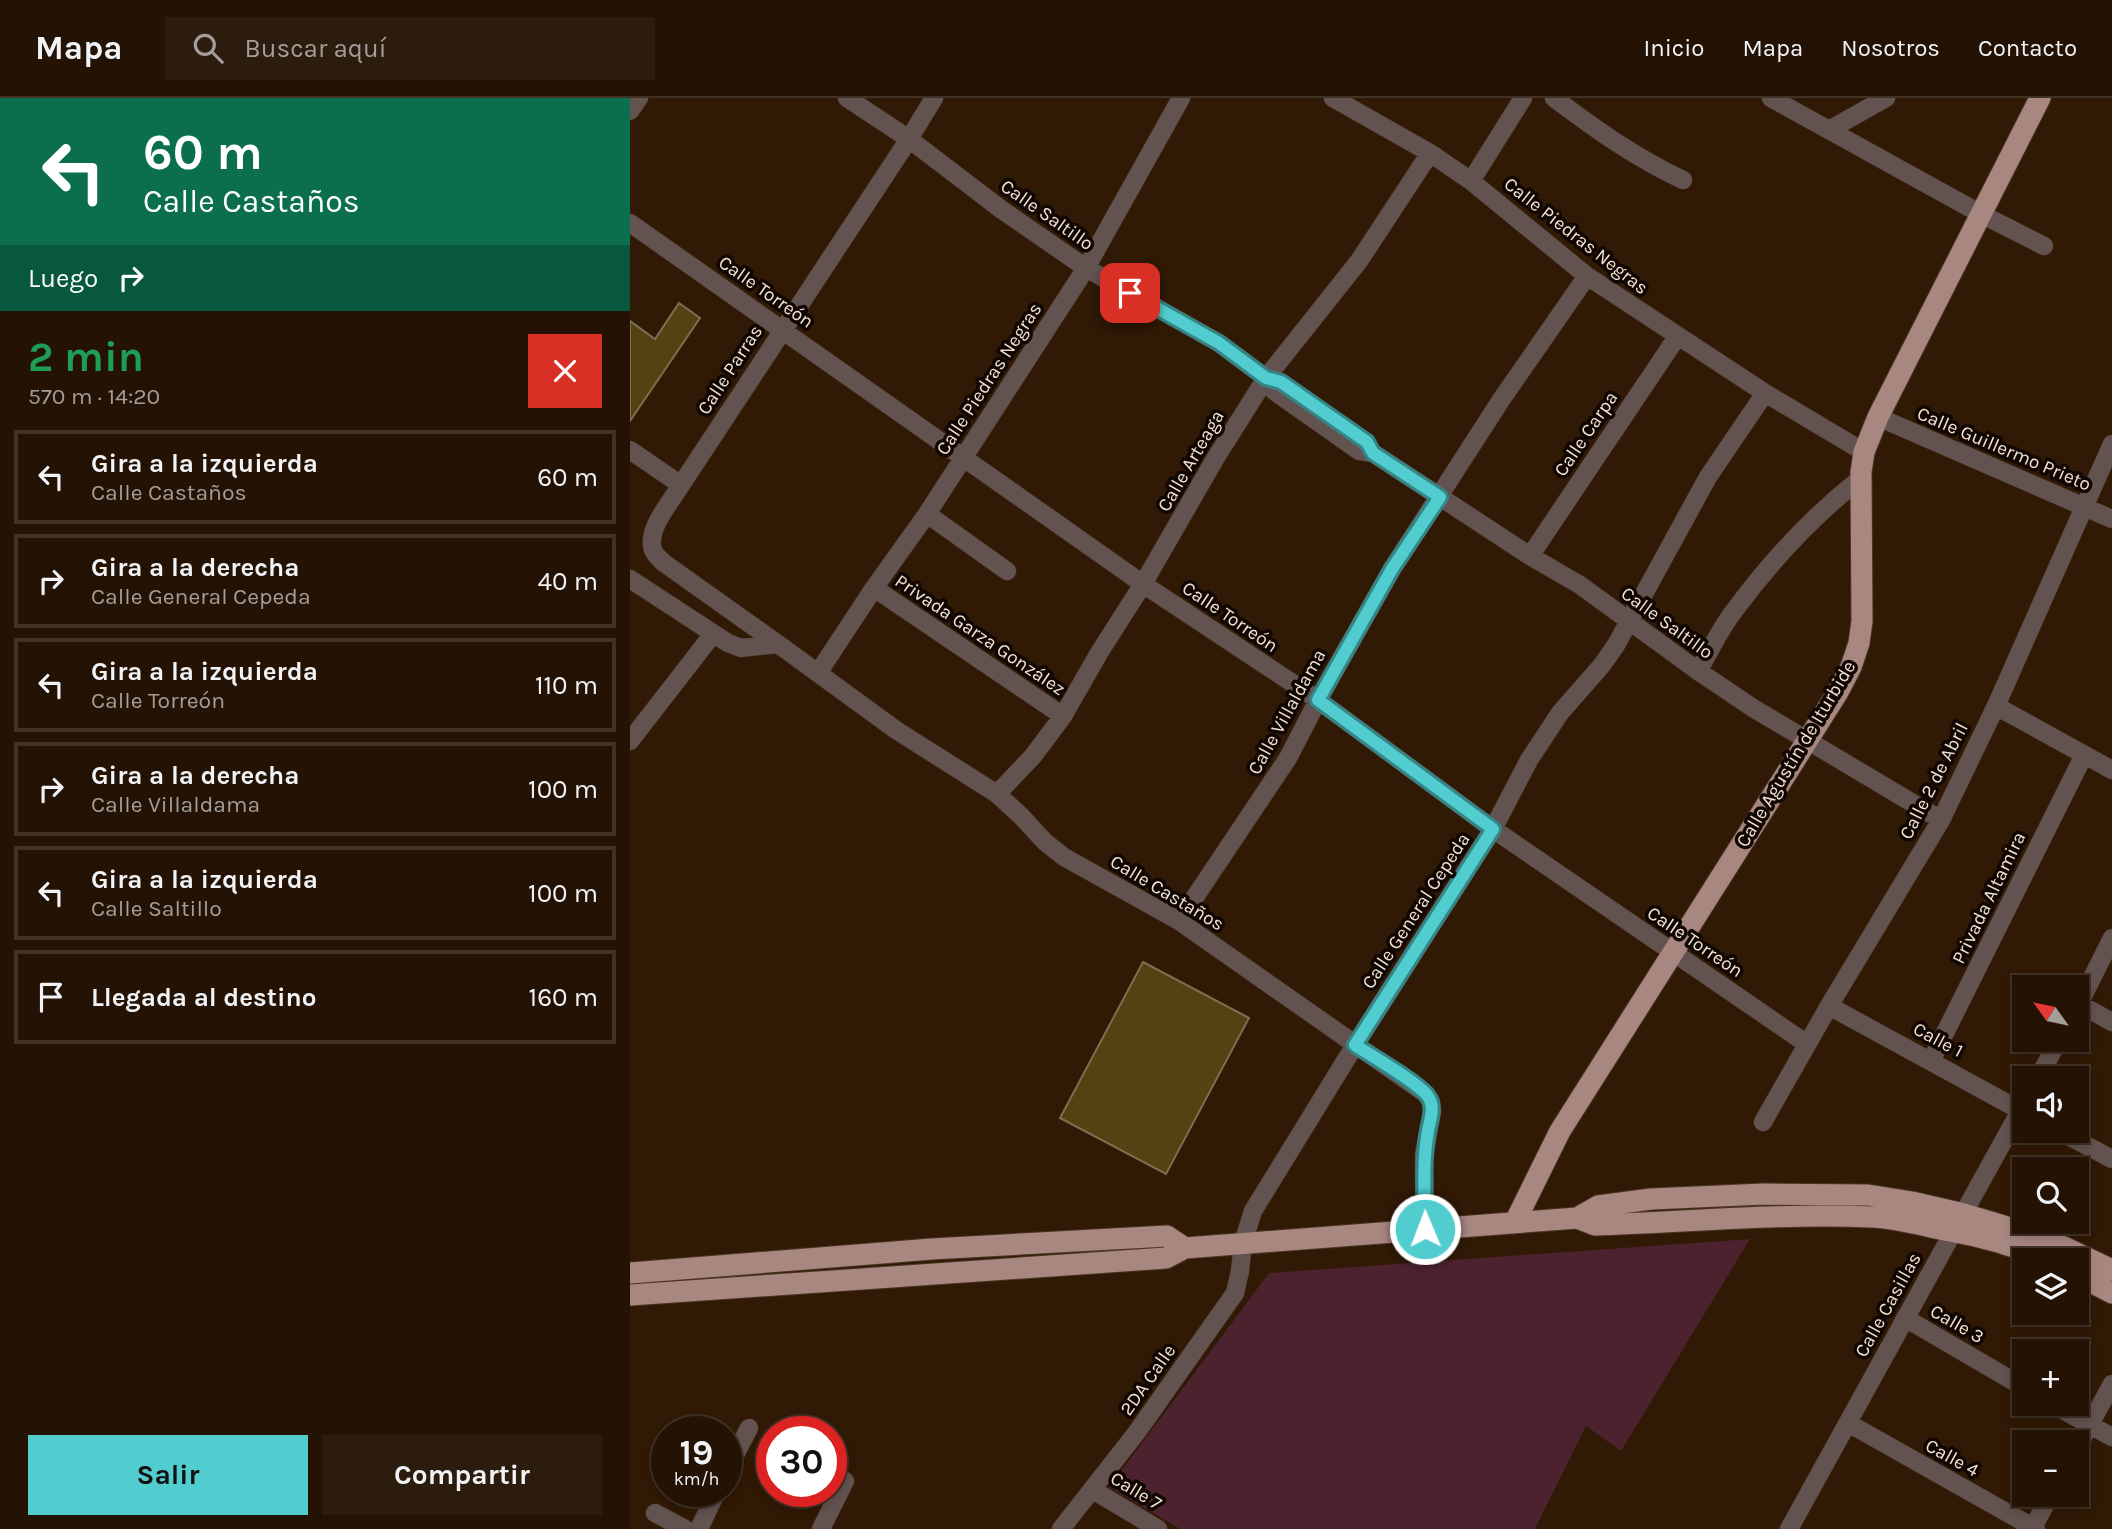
<!DOCTYPE html>
<html lang="es">
<meta charset="utf-8">
<style>
:root{--surface:#241304;--page:#2c1c0e;--text:#f1f3f6;--muted:#a39e9a;--line:#413226;--accent:#52cdcf}
body{margin:0;font-family:Karla,sans-serif;background:var(--page);color:var(--text);height:100vh;display:flex;flex-direction:column;font-size:26px;white-space:nowrap}
*{box-sizing:border-box;margin:0}
p{font-size:23px;color:var(--muted)}
.icon{flex:none;width:38px;height:38px;fill:none;stroke:currentColor;stroke-width:2;stroke-linecap:round;stroke-linejoin:round}
.map{position:relative;flex:1;overflow:hidden}
.details{display:flex;flex-direction:column;background:var(--surface);width:630px}
.details>*{flex:none}
.guide{background:#0b6e4f;color:#fff;overflow:hidden}
.needle{width:46px;rotate:303deg}
.fabs{position:absolute;left:1382px;top:877px;display:grid;gap:14px}
.fabs a{display:grid;place-items:center;width:77px;height:77px;border-radius:0px;background:var(--surface);box-shadow:0 4px 10px #0003,0 0 0 2px var(--line);font-size:35px}
.speed{position:absolute;left:21px;top:1318px;display:flex;gap:14px;font-size:35px;font-weight:700;text-align:center}
.speed>*{display:grid;place-content:center;width:91px;height:91px;border-radius:50%;background:var(--surface);box-shadow:0 4px 10px #0003,0 0 0 2px var(--line);line-height:1}
.speed small{font-size:18px;font-weight:400}
.speed .limit{border:10px solid #d22;background:#fff;color:#111}
.pin{position:absolute;display:grid;place-items:center;width:60px;height:60px;color:#fff;margin:-30px;border-radius:14px;box-shadow:0 4px 10px #0006}
.me{position:absolute;width:77px;margin:-38px;rotate:359deg;stroke-linejoin:round;filter:drop-shadow(0 0 5px #0008)}
.turn{display:flex;align-items:center;gap:24px;height:147px;padding:0 28px;font-size:32px}
.turn .icon{width:91px;height:91px;stroke-width:2.5}
.turn b{display:block;font-size:49px;line-height:60px}
.then{display:flex;align-items:center;height:66px;padding:0 28px;background:#0003;gap:14px;font-size:26px}
.round{display:grid;place-items:center;flex:none;width:74px;height:74px;border-radius:0px;background:var(--page)}
.headline{display:flex;align-items:center;justify-content:space-between;height:119px;padding:0 28px}
h1{font-size:42px;font-weight:700;line-height:52px;color:#1e9e55}
.button{display:flex;gap:14px;margin-top:auto;padding:14px 28px}
.button a{flex:1;height:80px;border-radius:0px;background:var(--accent);color:#111;font-size:28px;font-weight:700;line-height:80px;text-align:center}
.button a+a{background:var(--page);color:var(--text)}
ul{padding:0;list-style:none}
li{display:flex;align-items:center;gap:21px;height:94px;margin:0 14px 10px;padding:0 14px;border:4px solid var(--line);border-radius:0px}
li div{flex:1}
li b{display:block;font-size:26px}
li em{font-style:normal}
header{display:flex;align-items:center;gap:42px;box-sizing:border-box;height:98px;padding:0 35px;background:var(--surface);border-bottom:2px solid var(--line)}
header strong{font-size:33px}
nav{display:flex;gap:38px;margin-inline-start:auto;font-size:24px}
.search{width:490px;height:63px;background:var(--page);display:flex;align-items:center;gap:18px;box-sizing:border-box;padding:0 24px;border-radius:0px;color:var(--muted);font-size:26px}
main{display:flex;flex:1;min-height:0}
.map>svg:first-child{display:block}
.green{fill:#4b222e}
.building{fill:#544213;stroke:#7d6f4f;stroke-width:2}
.lines{fill:none;stroke-linecap:round;stroke-linejoin:round}
.minor-casing{stroke:#4b3522;stroke-width:19}
.major-casing{stroke:#4b3522;stroke-width:23}
.minor{stroke:#635350;stroke-width:18}
.major{stroke:#a88781;stroke-width:21}
.route-casing{stroke:#358587;stroke-width:18}
.route{stroke:#52cdcf;stroke-width:12}
.labels{text-anchor:middle;dominant-baseline:central;stroke-width:7;stroke-linejoin:round;paint-order:stroke}
.street-label{font-size:19px;fill:#f2e2d6;stroke:#110702}
</style>
<header>
<strong>Mapa</strong>
<div class="search"><svg class="icon" aria-label="search" viewBox="0 0 24 24"><circle cx="10" cy="10" r="6"/><path d="M15 15l6 6"/></svg>Buscar aquí</div>
<nav><a>Inicio</a><a>Mapa</a><a>Nosotros</a><a>Contacto</a></nav>
</header>
<main>
<section class="details">
<div class="guide">
<div class="turn"><svg class="icon" aria-label="left" viewBox="0 0 24 24"><path d="M17 20v-9H6M10 6l-5 5 5 5"/></svg><div><b>60 m</b>Calle Castaños</div></div>
<div class="then">Luego<svg class="icon" aria-label="right" viewBox="0 0 24 24"><path d="M7 20v-9h11M14 6l5 5-5 5"/></svg></div>
</div>
<div class="headline"><div><h1>2 min</h1><p>570 m · 14:20</p></div><a class="round" style="background:#d93025;color:#fff"><svg class="icon" aria-label="close" viewBox="0 0 24 24"><path d="M6 6l12 12M18 6L6 18"/></svg></a></div>
<ul>
<li><svg class="icon" aria-label="left" viewBox="0 0 24 24"><path d="M17 20v-9H6M10 6l-5 5 5 5"/></svg><div><b>Gira a la izquierda</b><p>Calle Castaños</p></div><em>60 m</em></li>
<li><svg class="icon" aria-label="right" viewBox="0 0 24 24"><path d="M7 20v-9h11M14 6l5 5-5 5"/></svg><div><b>Gira a la derecha</b><p>Calle General Cepeda</p></div><em>40 m</em></li>
<li><svg class="icon" aria-label="left" viewBox="0 0 24 24"><path d="M17 20v-9H6M10 6l-5 5 5 5"/></svg><div><b>Gira a la izquierda</b><p>Calle Torreón</p></div><em>110 m</em></li>
<li><svg class="icon" aria-label="right" viewBox="0 0 24 24"><path d="M7 20v-9h11M14 6l5 5-5 5"/></svg><div><b>Gira a la derecha</b><p>Calle Villaldama</p></div><em>100 m</em></li>
<li><svg class="icon" aria-label="left" viewBox="0 0 24 24"><path d="M17 20v-9H6M10 6l-5 5 5 5"/></svg><div><b>Gira a la izquierda</b><p>Calle Saltillo</p></div><em>100 m</em></li>
<li><svg class="icon" aria-label="arrive" viewBox="0 0 24 24"><path d="M6 21V4h12l-3 4 3 4H6"/></svg><div><b>Llegada al destino</b></div><em>160 m</em></li>
</ul>
<div class="button"><a>Salir</a><a>Compartir</a></div>
</section>
<div class="map">
<svg width="1482" height="1431" viewBox="0 0 1482 1431">
<rect width="100%" height="100%" fill="#301905"/>
<!-- green -->
<path class="green" d="M1120 1141 991 1353 956 1328 905 1431H550L479 1389 639 1175Z"/>
<!-- building -->
<path class="building" d="M49 205 70 220 0 323V223L25 241Z
M513 864 619 920 536 1076 430 1020Z"/>
<g class="lines">
<!-- minor casing -->
<g class="minor-casing">
<path id="minor" d="M217 0 279 41 372 112 456 170 589 245 636 280 646 282
M703 0 800 55 841 83 957 178 1135 295 1234 354
M924 0C965 31 1006 60 1053 82
M1141 0 1351 116 1414 148
M0 13 9 0
M1199 32 1256 0
M841 83 893 0
M0 125 513 486 688 602 863 731 1177 946
M636 280 644 293 729 353 743 355 900 458 950 487 1068 573 1123 610 1311 722
M1248 319 1482 421
M0 352 51 387
M297 416 377 473
M900 458 1047 239
M0 481 98 545 111 550 148 546 266 632 367 696 391 718 415 744 434 759 549 823 796 996 801 1004 802 1013 794 1057 795 1131
M244 490 433 618
M148 546 34 465C30 461 25 457 23 452 16 431 41 404 51 387L279 41 304 0
M1068 573C1080 553 1090 531 1104 513 1140 464 1183 418 1231 380
M188 575 244 490 297 416 456 170 551 0
M1366 608 1482 672
M0 643 83 536
M367 696 403 658 433 618 469 555 513 486 585 361 636 280 729 163 800 55
M549 823 658 660 688 602 762 471 871 302 957 178
M1449 906 1482 924
M1199 908 1395 1015
M1447 910 1482 840
M1301 963 1454 657
M1408 980 1429 942
M1133 1024 1199 908 1311 722 1366 608 1482 346
M1427 1032 1482 1061
M1275 1220 1395 1290
M1422 1306 1482 1339
M1218 1325 1406 1431
M1447 1350 1482 1286
M96 1374 119 1330
M463 1392 528 1431
M25 1415 55 1431
M69 1431 87 1393
M191 1431 215 1383
M431 1431 507 1334 605 1195 610 1173 613 1145 623 1113 725 947 863 731 899 662 930 615 972 567 986 547 1078 379 1135 295
M1159 1431 1395 1004
M1402 1431 1421 1396"/>
</g>
<!-- major casing -->
<g class="major-casing">
<path id="major" d="M947 1120 965 1127C1057 1124 1150 1115 1242 1119 1268 1120 1294 1128 1320 1133 1354 1139 1386 1148 1417 1162
M885 1124 930 1033 1208 594 1221 569 1229 545 1232 523 1231 374 1234 354 1248 319 1410 0
M0 1175 302 1151 537 1138 555 1150
M1447 1177 1482 1195
M0 1197 536 1160 555 1150 947 1120 968 1108 1021 1101 1134 1096 1238 1097 1282 1104 1334 1116 1394 1134 1434 1149 1482 1172"/>
</g>
<!-- minor -->
<use href="#minor" class="minor"/>
<!-- major -->
<use href="#major" class="major"/>
</g>
<g class="lines">
<!-- route casing -->
<g class="route-casing">
<path id="route" d="M500 195 589 245 636 280 651 284 737 344 743 355 810 399 762 471 688 602 863 731 725 947C743 959 784 982 797 997 806 1008 800 1021 798 1033 792 1066 795 1099 795 1131"/>
</g>
<!-- route -->
<use href="#route" class="route"/>
</g>
<g class="labels">
<!-- street labels -->
<g class="street-label">
<text transform="translate(417 117) rotate(35)">Calle Saltillo</text>
<text transform="translate(946 138) rotate(38)">Calle Piedras Negras</text>
<text transform="translate(136 194) rotate(35)">Calle Torreón</text>
<text transform="translate(100 272) rotate(-57)">Calle Parras</text>
<text transform="translate(359 281) rotate(-57)">Calle Piedras Negras</text>
<text transform="translate(956 336) rotate(-56)">Calle Carpa</text>
<text transform="translate(1374 351) rotate(23)">Calle Guillermo Prieto</text>
<text transform="translate(561 363) rotate(-60)">Calle Arteaga</text>
<text transform="translate(600 519) rotate(34)">Calle Torreón</text>
<text transform="translate(1037 525) rotate(36)">Calle Saltillo</text>
<text transform="translate(350 537) rotate(34)">Privada Garza González</text>
<text transform="translate(657 614) rotate(-61)">Calle Villaldama</text>
<text transform="translate(1166 656) rotate(-59)">Calle Agustín de Iturbide</text>
<text transform="translate(1304 683) rotate(-63)">Calle 2 de Abril</text>
<text transform="translate(537 795) rotate(31)">Calle Castaños</text>
<text transform="translate(1359 800) rotate(-64)">Privada Altamira</text>
<text transform="translate(786 813) rotate(-57)">Calle General Cepeda</text>
<text transform="translate(1065 844) rotate(34)">Calle Torreón</text>
<text transform="translate(1308 942) rotate(28)">Calle 1</text>
<text transform="translate(1258 1207) rotate(-61)">Calle Casillas</text>
<text transform="translate(1327 1226) rotate(30)">Calle 3</text>
<text transform="translate(518 1282) rotate(-55)">2DA Calle</text>
<text transform="translate(1322 1360) rotate(29)">Calle 4</text>
<text transform="translate(506 1393) rotate(31)">Calle 7</text>
</g>
</g>
</svg>
<div class="fabs">
<a><svg class="needle" viewBox="-14 -14 28 28"><path d="M0-13l5 13h-10z" fill="#e53935"/><path d="M0 13l5-13h-10z" fill="#a39e9a"/></svg></a>
<a><svg class="icon" aria-label="sound" viewBox="0 0 24 24"><path d="M4 9h4l5-4v14l-5-4H4zM17 9q2 3 0 6"/></svg></a>
<a><svg class="icon" aria-label="search" viewBox="0 0 24 24"><circle cx="10" cy="10" r="6"/><path d="M15 15l6 6"/></svg></a>
<a><svg class="icon" aria-label="layers" viewBox="0 0 24 24"><path d="M12 4l9 5-9 5-9-5zM3 14l9 5 9-5"/></svg></a>
<a>+</a>
<a>−</a>
</div>
<div class="speed"><div>19<small>km/h</small></div><div class="limit">30</div></div>
<div class="pin" style="left:500px;top:195px;background:#d93025"><svg class="icon" aria-label="arrive" viewBox="0 0 24 24"><path d="M6 21V4h12l-3 4 3 4H6"/></svg></div>
<svg class="me" style="left:795px;top:1131px" viewBox="-20 -20 40 40"><circle r="17" fill="#52cdcf" stroke="#fff" stroke-width="3"/><path d="M0-11L8 9 0 5-8 9z" fill="#fff"/></svg>
</div>
</main>
